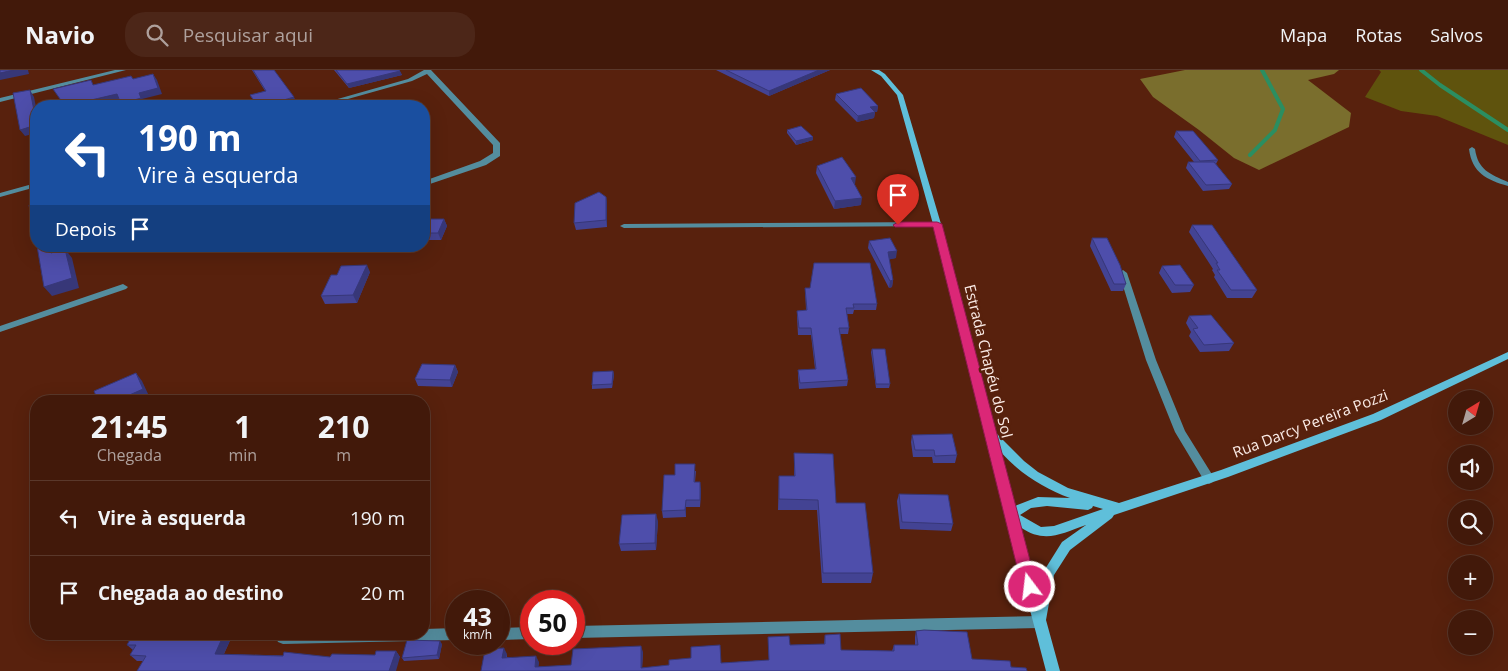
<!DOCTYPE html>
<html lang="pt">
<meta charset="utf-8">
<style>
:root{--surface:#42190a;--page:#4c2618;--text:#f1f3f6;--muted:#aea09c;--line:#5a382b}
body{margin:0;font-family:"Open Sans",sans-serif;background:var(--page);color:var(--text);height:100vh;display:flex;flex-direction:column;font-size:19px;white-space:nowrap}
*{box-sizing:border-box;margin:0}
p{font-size:16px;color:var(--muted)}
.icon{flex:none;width:28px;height:28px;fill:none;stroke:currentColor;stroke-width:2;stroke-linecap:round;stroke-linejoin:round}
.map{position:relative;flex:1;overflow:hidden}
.side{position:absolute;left:30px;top:325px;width:400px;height:245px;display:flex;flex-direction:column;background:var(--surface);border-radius:20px;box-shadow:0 5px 20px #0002,0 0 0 1px var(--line)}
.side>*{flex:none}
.top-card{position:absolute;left:30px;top:30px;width:400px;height:152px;border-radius:20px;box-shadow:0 5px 20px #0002,0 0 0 1px var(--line);background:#1a4fa0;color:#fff;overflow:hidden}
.needle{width:32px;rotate:37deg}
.buttons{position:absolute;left:1448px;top:320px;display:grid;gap:10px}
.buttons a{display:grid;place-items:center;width:45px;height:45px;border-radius:50%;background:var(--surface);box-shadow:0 5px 20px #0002,0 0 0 1px var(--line);font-size:25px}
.speed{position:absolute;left:445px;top:520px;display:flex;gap:10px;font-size:25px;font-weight:700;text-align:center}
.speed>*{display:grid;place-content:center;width:65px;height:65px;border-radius:50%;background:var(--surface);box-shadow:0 5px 20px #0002,0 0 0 1px var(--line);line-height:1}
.speed small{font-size:12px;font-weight:400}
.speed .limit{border:8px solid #d22;background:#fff;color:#111}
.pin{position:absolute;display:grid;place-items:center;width:42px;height:42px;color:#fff;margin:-51px -21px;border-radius:50% 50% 50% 0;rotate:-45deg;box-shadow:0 0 5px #0007}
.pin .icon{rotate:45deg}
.me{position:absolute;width:55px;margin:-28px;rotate:345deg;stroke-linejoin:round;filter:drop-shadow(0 0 4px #0008)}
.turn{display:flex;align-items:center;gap:18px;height:105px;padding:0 25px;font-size:22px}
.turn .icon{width:65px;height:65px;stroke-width:2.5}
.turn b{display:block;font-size:35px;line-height:42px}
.then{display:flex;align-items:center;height:48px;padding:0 25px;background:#0003;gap:10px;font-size:19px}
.eta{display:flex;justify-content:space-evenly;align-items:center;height:85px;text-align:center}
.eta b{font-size:30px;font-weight:700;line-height:35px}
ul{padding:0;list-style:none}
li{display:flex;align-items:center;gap:15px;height:75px;padding:0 25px;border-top:1px solid var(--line)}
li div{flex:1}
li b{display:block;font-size:19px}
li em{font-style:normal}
header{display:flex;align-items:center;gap:30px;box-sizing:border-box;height:70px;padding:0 25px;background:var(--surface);border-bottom:1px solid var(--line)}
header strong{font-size:24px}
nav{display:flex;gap:28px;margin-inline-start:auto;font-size:18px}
.search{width:350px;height:45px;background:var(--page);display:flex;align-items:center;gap:12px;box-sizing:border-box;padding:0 18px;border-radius:20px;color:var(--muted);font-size:19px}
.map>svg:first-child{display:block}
.green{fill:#5f530d}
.forest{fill:#7a6e2d}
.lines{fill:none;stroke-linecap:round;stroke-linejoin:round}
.stream{stroke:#2b8e61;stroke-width:4}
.service{fill:#548d9e;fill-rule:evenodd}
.minor{fill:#548d9e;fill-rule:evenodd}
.secondary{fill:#5fbfda;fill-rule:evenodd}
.wall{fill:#434393}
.shaded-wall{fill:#373778}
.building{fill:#4e4eab;stroke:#373778}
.route{fill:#db2777;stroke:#8e194d}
.labels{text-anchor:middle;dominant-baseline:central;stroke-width:5;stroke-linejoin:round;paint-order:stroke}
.street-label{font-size:15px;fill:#faebe6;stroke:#58210d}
</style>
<header>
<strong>Navio</strong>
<div class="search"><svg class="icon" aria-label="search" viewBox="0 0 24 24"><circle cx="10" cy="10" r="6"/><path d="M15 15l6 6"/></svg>Pesquisar aqui</div>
<nav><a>Mapa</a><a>Rotas</a><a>Salvos</a></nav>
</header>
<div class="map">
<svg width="1508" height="601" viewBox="0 0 1508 601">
<rect width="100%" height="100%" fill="#58210d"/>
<!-- green -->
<path class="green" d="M1379 0H1508V75L1437 46 1401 41 1365 27 1381 2Z"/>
<!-- forest -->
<path class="forest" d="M1185 0H1339L1334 4 1308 10 1351 43 1349 57 1259 100 1234 88 1199 60 1153 27 1140 9Z"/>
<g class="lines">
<!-- stream -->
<path class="stream" d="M1421 0 1440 15 1508 60
M1250 85 1275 60 1283 39 1262 0"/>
<!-- service -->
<path class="service" d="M1472 77 1475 79C1478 100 1490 104 1508 112V116C1487 110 1472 103 1469 79Z"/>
<!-- minor -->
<path class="minor" d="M115 0H126L0 32V28Z
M424 0H431L500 73V86L486 95 424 116V111L480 91 493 83V75L427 4 412 11 323 36H313L408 9Z
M36 113V117L0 127V123Z
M937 152H940V156L624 158 620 156 624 154Z
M1123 200 1127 203 1156 290 1185 361 1213 406 1215 409 1213 412 1209 414 1205 412 1175 362 1146 290 1119 203Z
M123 214 128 217 126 219 0 262V256Z
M1039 546 1044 548 1045 552 1044 556 1039 558 574 568V556Z
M531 557V569L499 570V558Z
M456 558V570L283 574 278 572 276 568 278 564H424V559Z"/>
<!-- secondary -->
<path class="secondary" d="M871 0H879L885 4 903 25 941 154 995 362 1024 391 1038 402 1068 418 1119 433 1221 400 1373 344 1508 282V289L1381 350 1228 407 1114 445 1112 448 1070 480 1054 505 1046 550 1060 601H1046L1005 445 933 154 897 25 881 6ZM1000 381C1019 403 1043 418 1070 428L1038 427 1015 436ZM1047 436 1088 440 1092 438 1093 436 1103 439 1054 456 1041 457 1020 445 1031 438ZM1086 455 1062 472 1042 504 1038 523 1020 457C1045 474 1060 464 1086 455Z"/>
</g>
<!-- wall -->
<path class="wall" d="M252 0H274L297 33 285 36H257L250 25 265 21Z
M334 0H399L402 5 349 18Z
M716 0H830L769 26Z
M836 24 878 36 877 42H875L874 48 857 52 835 30Z
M787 60 813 67V70L796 75 787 63Z
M1176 61 1218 90 1216 94 1232 114 1229 119 1203 121 1186 98 1188 92H1194L1174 67Z
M817 96 855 114H854L861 135 834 139 816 103Z
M606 127 607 134V157L576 160 574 153Z
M424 149H444L447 156 441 170H424Z
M1192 155 1257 220 1252 228H1227L1214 207 1215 205 1212 200 1213 199 1189 162Z
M1092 168 1126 214 1123 221H1111L1090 176Z
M869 171 896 188 889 189 893 210 892 217 889 218 868 178Z
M1162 196 1194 215 1190 222 1172 223 1159 203Z
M370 202 357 233 325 234 321 226 337 205Z
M805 218 877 234 876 240H854L853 244H847L849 258 848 264H840L848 310 847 316 799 319 798 306V300L815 299 811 265H798L797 247V241L806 240Z
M1189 246 1234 273 1229 281 1200 282 1189 266 1191 262 1186 253Z
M872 279 890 314 889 318H876L871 282Z
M455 295 458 302 452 317 418 316 415 309Z
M613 301 614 305 612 318 592 319V315Z
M912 365 957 385 955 393H933L932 387H913L911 372Z
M794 383 836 433 873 503 871 513H822L817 440H778L779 406H794Z
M696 401 695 412 701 419 700 437H686V447L663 448 662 441 675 405Z
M899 424 953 454 951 461 900 459 897 431Z
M658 451 656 480 621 481 619 474Z
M916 561 972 589 1011 597 481 601 507 584V587L539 592 538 597 571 595 643 582 642 598 669 595 691 588 721 593 769 590 768 567 790 575 824 574 825 565 841 580 892 581 894 575H915V567Z
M233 564 224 584 330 587 375 585 396 581 400 587 143 591H137L130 585 133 580 127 575Z
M442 574 439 589 404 591 402 588Z"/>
<!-- shaded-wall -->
<path class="shaded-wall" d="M14 0H28L29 4 0 10V3Z
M819 0H830L769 26V21Z
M400 1 402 5 349 18 347 14Z
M153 4 157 10 162 24 142 29 145 35 138 36H123L121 34 139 23Z
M30 20 34 27 36 37V51Z
M117 24 121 30 96 36H68Z
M294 27 297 33 285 36H263Z
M878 36 877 42H875L874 48 857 52 858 46 870 37Z
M36 55V63L25 66 20 60Z
M813 67V70L796 75V71Z
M856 107 855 114 850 115 851 108Z
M606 127 607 134V157L606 150Z
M862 128 861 135 834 139 835 131Z
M444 149 447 156 441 170 438 163Z
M53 176H59L61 183H51Z
M65 179 72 188 79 218 52 226 44 217Z
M897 181 896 188 887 190 888 182Z
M367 195 370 202 357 233 353 225Z
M893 210 892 217 889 218 890 211Z
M455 295 458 302 452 317 450 310Z
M613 301 614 305 612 318V314Z
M136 303 142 311 149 326 138 331H108Z
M700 412 701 419 700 437Z
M686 430V447L685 440Z
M656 444 658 451 656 480 655 473Z
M224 564H233L221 590 215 584Z
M440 571 442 574 439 589 437 585Z
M641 576 643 582 642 601 641 598Z
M504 578 507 584 505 593 502 588Z
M396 581 400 587 396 601H389Z
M536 586 539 592 538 601 535 597Z"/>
<!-- building -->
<path class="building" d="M0 0H14L0 3Z
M253 0H274L294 27 263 36H258L250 25 266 21Z
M336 0H399L400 1 347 14Z
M726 0H819L769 21Z
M153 4 158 18 139 23 141 28 121 34 117 24 65 36 53 19 91 10 93 15 131 6 133 9Z
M861 18 878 36 870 37 875 42 858 46 836 24Z
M30 20 36 51V55L20 60 13 23Z
M801 56 813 67 796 71 787 60Z
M1176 61H1193L1218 90 1200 91Z
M842 87 856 107 851 108 862 128 835 131 817 96Z
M1188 92H1214L1232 114 1206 115Z
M36 121V132L34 122Z
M599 122 606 127V150L574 153 575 133Z
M36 133V174L29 135Z
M424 149H444L438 163H424Z
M1192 155H1212L1257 220H1231L1217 200H1220L1216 193H1218Z
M890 168 897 181 888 182 893 210 890 211 869 171Z
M1092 168H1107L1120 195 1126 214H1114Z
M37 176H53L51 183 65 179 72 208 44 217Z
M814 193H870L877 234H853L854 238H846L849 258H839L848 310 800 313 798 300 816 299 811 258H799L797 241 807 240 805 218H810Z
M367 195 353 225 321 226 331 205H337L341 196Z
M1180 195 1194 215H1175L1162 196Z
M1211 245 1234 273 1204 275 1193 259 1198 258 1189 246Z
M872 279H885L890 314H876Z
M422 294 455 295 450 310 415 309Z
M613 301 612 314 592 315 593 302Z
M136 303 143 319 116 331H115L114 329 108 331H98L94 321Z
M952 364 957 385 935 386 934 380H915L912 365Z
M794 383 833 384 836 433H865L873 503H823L818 430 779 429V406H795Z
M675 394H695L694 412H700V430H686L685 440 662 441 664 405H675Z
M899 424 948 425 953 454 902 452Z
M656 444 655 473 619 474 622 445Z
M924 560 967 562 972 589 1010 591 1011 597 1026 598 1027 601H481L485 579 504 578 502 588 536 586 535 597 571 595 573 579 641 576V598L669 595V590L691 588V577L720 575 721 593 769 590 768 567 789 566 790 575 825 574V565L840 564 841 580 894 581V575H918L916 561Z
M133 564H224L215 584 283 586 284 582 330 587 332 584 375 585 376 581H396L389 601H137L146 586 130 585 136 575H127Z
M407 570 440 571 437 585 402 588Z"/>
<!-- route -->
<path class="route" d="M898 152H937L942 154 1037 517 1035 521 1030 523 1025 521 1022 517 933 157H895L893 155Z"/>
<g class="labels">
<!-- street labels -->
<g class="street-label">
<text transform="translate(989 291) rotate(76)">Estrada Chapéu do Sol</text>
<text transform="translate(1310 353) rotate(-21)">Rua Darcy Pereira Pozzi</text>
</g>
</g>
</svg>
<div class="buttons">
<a><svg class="needle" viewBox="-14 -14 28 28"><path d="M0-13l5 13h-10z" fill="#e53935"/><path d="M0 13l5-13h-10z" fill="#aea09c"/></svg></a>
<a><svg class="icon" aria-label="sound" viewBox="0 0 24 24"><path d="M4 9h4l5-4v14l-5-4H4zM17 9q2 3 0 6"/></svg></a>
<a><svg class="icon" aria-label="search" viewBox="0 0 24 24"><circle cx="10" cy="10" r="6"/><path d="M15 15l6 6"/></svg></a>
<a>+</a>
<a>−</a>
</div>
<div class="speed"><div>43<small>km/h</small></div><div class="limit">50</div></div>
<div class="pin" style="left:898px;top:155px;background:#d93025"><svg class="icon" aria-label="arrive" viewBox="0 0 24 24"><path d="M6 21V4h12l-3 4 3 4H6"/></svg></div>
<svg class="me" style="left:1030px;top:517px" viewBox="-20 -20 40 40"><circle r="17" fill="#db2777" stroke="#fff" stroke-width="3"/><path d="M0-11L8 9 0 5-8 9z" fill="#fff"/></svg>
<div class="top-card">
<div class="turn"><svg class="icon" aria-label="left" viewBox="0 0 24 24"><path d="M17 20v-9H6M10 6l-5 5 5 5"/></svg><div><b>190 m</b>Vire à esquerda</div></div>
<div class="then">Depois<svg class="icon" aria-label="arrive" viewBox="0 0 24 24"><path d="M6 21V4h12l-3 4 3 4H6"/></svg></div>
</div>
<section class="side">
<div class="eta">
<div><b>21:45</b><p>Chegada</p></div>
<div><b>1</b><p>min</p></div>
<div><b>210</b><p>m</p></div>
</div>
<ul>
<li><svg class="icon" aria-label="left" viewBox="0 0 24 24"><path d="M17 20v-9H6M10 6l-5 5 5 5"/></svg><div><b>Vire à esquerda</b></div><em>190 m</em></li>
<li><svg class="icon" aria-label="arrive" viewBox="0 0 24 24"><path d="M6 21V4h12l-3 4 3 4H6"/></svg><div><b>Chegada ao destino</b></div><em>20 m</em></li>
</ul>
</section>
</div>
